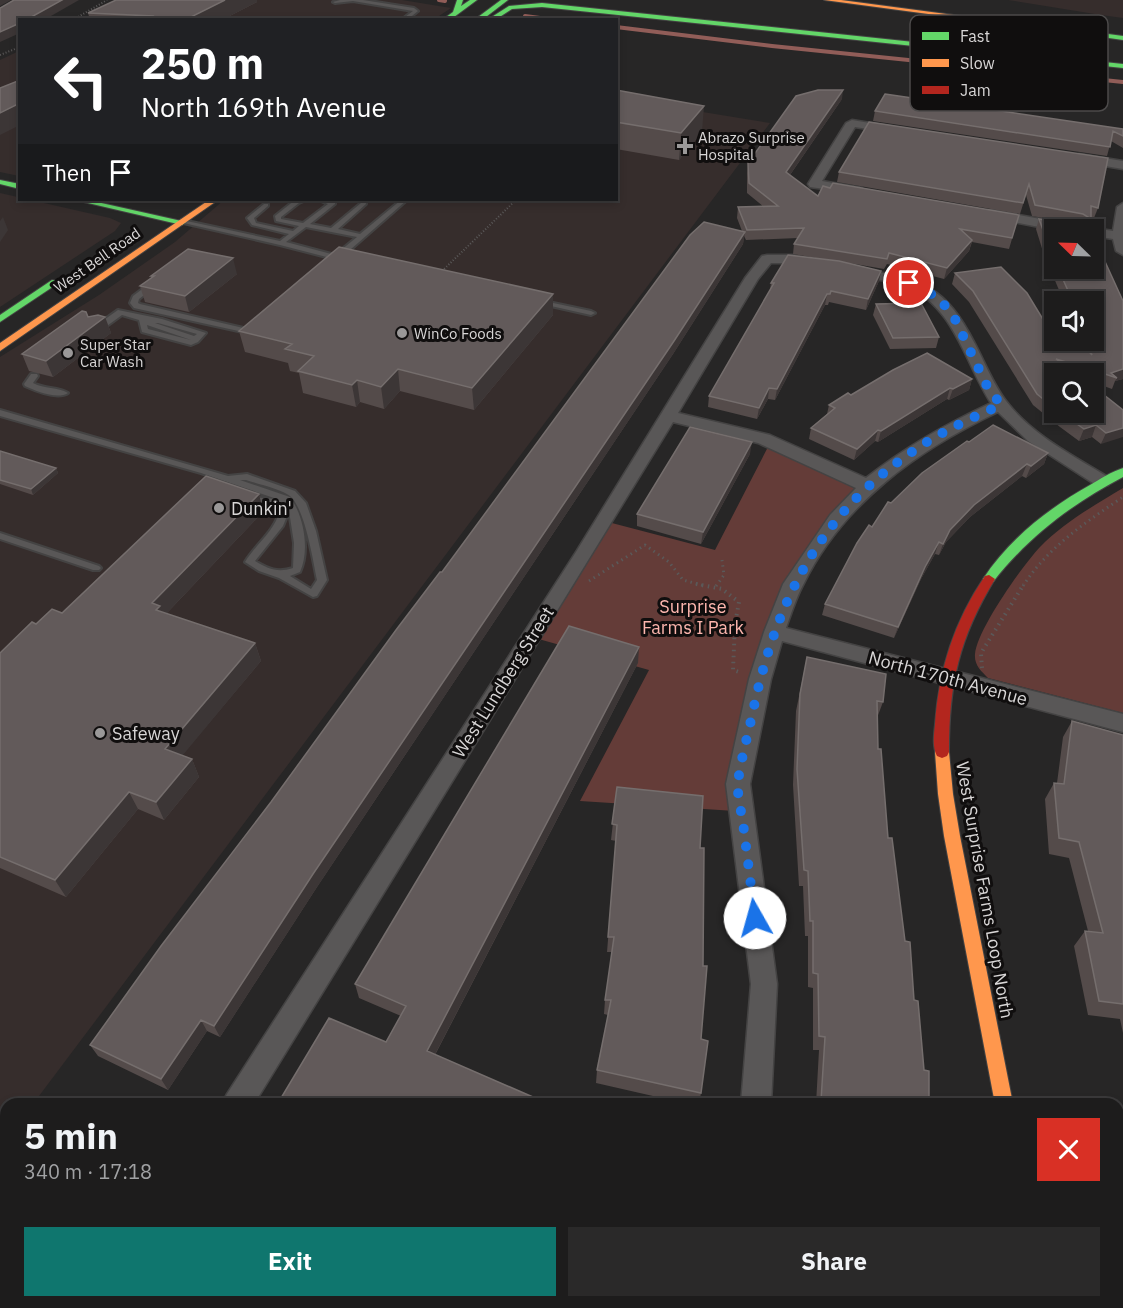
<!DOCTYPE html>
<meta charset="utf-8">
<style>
:root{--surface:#1d1c1c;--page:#2a2929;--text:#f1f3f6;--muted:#a0a1a3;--line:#3b3a3b;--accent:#0f766e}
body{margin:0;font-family:"IBM Plex Sans",sans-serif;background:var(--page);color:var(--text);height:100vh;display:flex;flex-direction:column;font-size:22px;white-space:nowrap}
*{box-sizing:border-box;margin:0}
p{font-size:20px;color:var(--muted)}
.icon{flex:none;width:33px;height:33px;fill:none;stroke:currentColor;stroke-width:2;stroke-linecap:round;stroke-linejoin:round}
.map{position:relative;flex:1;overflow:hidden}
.drawer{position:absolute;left:0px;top:1098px;width:1124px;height:210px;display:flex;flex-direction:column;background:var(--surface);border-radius:18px 18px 0 0;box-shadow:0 3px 9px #0003,0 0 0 2px var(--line)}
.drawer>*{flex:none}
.banner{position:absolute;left:18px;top:18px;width:600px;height:183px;border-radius:0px;box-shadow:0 3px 9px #0003,0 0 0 2px var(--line);background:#202124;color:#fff;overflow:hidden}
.needle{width:39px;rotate:293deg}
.fabs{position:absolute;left:1044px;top:219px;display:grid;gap:12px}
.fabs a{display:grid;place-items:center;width:60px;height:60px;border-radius:0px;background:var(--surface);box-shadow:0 3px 9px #0003,0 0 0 2px var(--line);font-size:30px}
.pin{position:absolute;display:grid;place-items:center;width:51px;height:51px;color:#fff;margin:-26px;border:3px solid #fff;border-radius:50%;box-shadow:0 2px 6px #0007}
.me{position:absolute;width:66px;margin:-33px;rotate:353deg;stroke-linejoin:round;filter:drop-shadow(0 0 4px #0008)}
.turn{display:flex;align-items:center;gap:21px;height:126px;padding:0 24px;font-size:27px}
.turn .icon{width:78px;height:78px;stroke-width:2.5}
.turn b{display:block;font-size:42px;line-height:51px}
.then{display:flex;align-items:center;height:57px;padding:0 24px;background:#0003;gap:12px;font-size:22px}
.round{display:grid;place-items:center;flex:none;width:63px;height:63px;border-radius:0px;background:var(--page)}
.overview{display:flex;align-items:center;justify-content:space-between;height:102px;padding:0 24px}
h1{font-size:36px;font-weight:800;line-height:45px}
.primary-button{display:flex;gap:12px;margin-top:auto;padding:12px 24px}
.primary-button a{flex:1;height:69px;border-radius:0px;background:var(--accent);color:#fff;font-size:24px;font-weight:800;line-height:69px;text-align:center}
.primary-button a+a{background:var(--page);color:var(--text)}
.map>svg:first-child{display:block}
.built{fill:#362d2c}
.green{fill:#643c38}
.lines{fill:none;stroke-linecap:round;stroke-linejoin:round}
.stream{stroke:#915d58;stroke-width:4}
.lane-casing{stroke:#444343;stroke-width:4}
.street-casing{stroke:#444343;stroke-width:3}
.fast-casing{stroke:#444343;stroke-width:2}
.slow-casing{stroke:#444343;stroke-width:2}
.jam-casing{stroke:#444343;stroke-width:2}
.path-far2{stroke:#5b5959;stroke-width:2;stroke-dasharray:1 2;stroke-linecap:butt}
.path-far1{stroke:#5b5959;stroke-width:3;stroke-dasharray:1.5 4;stroke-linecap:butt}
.path{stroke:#5b5959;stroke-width:4;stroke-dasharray:1.5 4.5;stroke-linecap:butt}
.lane{fill:#595757;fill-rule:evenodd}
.street{fill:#595757;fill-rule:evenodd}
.fast{fill:#63d668;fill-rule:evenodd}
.slow{fill:#ff974d;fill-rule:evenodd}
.jam{fill:#b3261e;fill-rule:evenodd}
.wall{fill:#544b4a}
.shaded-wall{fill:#3c3636}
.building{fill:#625a5a;stroke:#756e6d;stroke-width:1.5}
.route{stroke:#1a73e8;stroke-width:10;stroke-dasharray:0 18}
.poi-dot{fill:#9a9898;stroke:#100e0e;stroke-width:2}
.labels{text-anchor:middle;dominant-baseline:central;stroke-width:6;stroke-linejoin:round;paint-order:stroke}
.far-poi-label{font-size:15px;fill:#d8d6d6;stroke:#100e0e;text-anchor:start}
.far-street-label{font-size:15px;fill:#d8d6d6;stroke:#100e0e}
.poi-label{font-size:18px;fill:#d8d6d6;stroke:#100e0e;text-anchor:start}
.park-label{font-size:18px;fill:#fdb6ae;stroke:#100e0e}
.street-label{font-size:18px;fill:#d8d6d6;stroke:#100e0e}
.key{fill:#100e0e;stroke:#4c4a4a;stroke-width:1.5}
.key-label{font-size:16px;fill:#d8d6d6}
</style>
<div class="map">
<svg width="1123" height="1308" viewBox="0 0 1123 1308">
<rect width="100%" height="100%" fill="#272626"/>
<!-- built -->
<path class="built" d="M130 0H402L451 8 433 20H88Z
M1008 0H1123V18L1101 15Z
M19 51V176L0 172V60Z
M617 98 770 123 33 1104H6V1140L0 1148V357L99 295 175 242 224 200H616Z
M0 193 110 218 121 223 115 231 0 307Z"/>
<!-- green -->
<path class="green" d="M769 445 855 488 806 550 764 629 748 687 735 811 580 801 649 670 535 638 608 522 715 550Z
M1123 488V713L988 678C981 671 974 665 975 654 977 630 1022 566 1040 547 1063 523 1095 505 1123 488Z"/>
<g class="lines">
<!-- stream -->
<path class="stream" d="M439 0 445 1
M525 16 555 20
M616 27 772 46 1123 82"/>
<!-- lane casing -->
<g class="lane-casing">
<path id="lane" d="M340 0H363L414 8 418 11 407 20H401L413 11 353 1 335 3 333 2Z
M295 200H306L299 203 281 217V219L303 223 328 204 321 201 320 200 335 202V204L310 224 331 228 361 203 359 200H365L366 204 338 229 360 234 401 200H407L342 257 345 259 342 261 280 245 179 222 182 220 280 241 289 234 252 225 247 218 264 204H268V206L254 218 256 223 293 231 299 226 276 221 275 216ZM306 227 357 237 335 255 286 242Z
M149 284 156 286 139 299 138 303 140 304 252 330 256 332 252 334 134 308 130 303 133 296Z
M539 300 591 311 595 313 591 315 542 304H539Z
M118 310 162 319 206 333 198 342 191 345 142 332 139 320 122 315 100 331H94V327ZM155 323H158L197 334 194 336ZM147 325 191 340 148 329Z
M31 374H37L38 376 33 383C44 389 58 387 68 393 57 400 36 391 25 386L24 384Z
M0 410 228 476 247 474 295 491 306 503 316 531 327 580 317 596 313 597 279 578 259 571 245 562C256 544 275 531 280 510L278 505 249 503 244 500 249 497 277 499 201 473 0 416ZM240 480H246C258 484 281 489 290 496 305 509 313 560 317 580L311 589 290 576 300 572C310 550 304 516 290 497ZM289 511 294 543 293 568C278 573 268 569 255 561L283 526Z
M0 533 99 566 101 568 99 570H93L0 539Z"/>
</g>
<!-- street casing -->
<g class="street-casing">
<path id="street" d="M852 120 894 127 900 130 894 133 855 127 822 181 862 188 864 191 862 194 810 187 808 184 846 123Z
M1079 154 1123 161V169L1075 161 1073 158Z
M1123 203V255L1116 251 1113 239 1094 236V230H1089L1094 228 1113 231 1117 207Z
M992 210 1079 226 1085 230H1055L987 217 985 214 987 211Z
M767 255H792L820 261 822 264 815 268 792 263H771L758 279 678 413 770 435 866 478C905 447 946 424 991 403 965 363 954 305 905 286 887 279 865 279 846 274L844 271 851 267C916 279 943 280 975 344 985 363 993 384 1006 401 1032 435 1072 455 1108 477L1111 481 1108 485H1096L1028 441 998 412C918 450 843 503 803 585 796 598 791 614 786 628L1123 714V732L782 641 771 679 750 784 777 984 771 1104H741L751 984 726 784 749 679 764 632 783 584 830 515 856 488 758 443 673 422 254 1104H222L227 1094 576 552 745 278 762 256Z
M493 1302H534L536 1308H495Z
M709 1302H742L740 1308H707Z"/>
</g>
<!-- fast casing -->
<g class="fast-casing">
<path id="fast" d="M457 0H463L461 6 470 0H477L450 20H442L453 12Z
M501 0H508L482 20H474Z
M542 3 1123 64V68L542 7 512 9 495 20H487L509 6Z
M1041 25 1123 36V40L1039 28Z
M0 180 20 184V189L0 184Z
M75 200H88L186 222 182 225Z
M52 280 60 282 0 322V315Z
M1123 468V477C1072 504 1029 536 993 582H985L983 579C1009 539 1049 508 1090 485 1100 479 1111 472 1123 468Z
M1001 1302H1021V1308H999Z"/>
</g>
<!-- slow casing -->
<g class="slow-casing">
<path id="slow" d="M824 0H841L1044 27 1041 29Z
M209 200H218L0 351V343Z
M942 746 947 748 949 752 953 794 960 836 1013 1104H995L944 836 938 794 935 752 937 748Z"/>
</g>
<!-- jam casing -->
<g class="jam-casing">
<path id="jam" d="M989 575 995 579C959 638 949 683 949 752L947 756 942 758 937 756C932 747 934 734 935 724 939 669 954 622 985 576Z"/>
</g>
<!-- path-far2 -->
<path class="path-far2" d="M73 20 107 0
M0 55 20 47
M442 271 516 200"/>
<!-- path-far1 -->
<path class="path-far1" d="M589 581 645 545 669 562 683 580 705 586
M716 586 724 575 722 560
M1023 586C1048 547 1086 522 1123 497"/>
<!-- path -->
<path class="path" d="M696 584 722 589 739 602 735 624 733 670 739 672
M982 668 981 653 1024 584"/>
<!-- lane -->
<use href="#lane" class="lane"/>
<!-- street -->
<use href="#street" class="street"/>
<!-- fast -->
<use href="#fast" class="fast"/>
<!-- slow -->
<use href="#slow" class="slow"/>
<!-- jam -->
<use href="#jam" class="jam"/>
</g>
<!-- wall -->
<path class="wall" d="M116 0H257V2L222 20H90L88 13Z
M616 90 702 132 679 160 616 149Z
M842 99 790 175 818 196 1019 215 1009 249 972 242 969 251 944 279 887 264 884 269 849 263 881 271 879 281 866 310 829 302 828 305H825L775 400 768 399 757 419 708 407 709 396 770 290 771 283 827 260 793 254 794 244 798 238 746 240 744 236 743 244 673 354 317 887 220 1037 207 1031 168 1090 98 1056 90 1045 442 572 742 231 737 218 738 207H764L747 193V173L748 163Z
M875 111 1123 129V148L1111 141 1107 156 873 121Z
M869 122 1098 208 1094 218 1091 217 1090 222 1054 230V257L1044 255 1036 229 1039 219 1058 222H1068L1032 216 1026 195 1020 214 837 182 839 172Z
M1094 234 1095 253 1094 256 1123 379 1115 381 1112 389 1101 385 1096 386 1095 384 1094 383V374H1054V412H1094L1123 410 1101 444 1092 437 1079 441 1060 427 1033 405 969 302 952 284 955 273 1047 326 1078 340H1094V302H1064L1051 271 1054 261V268H1094Z
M237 274 189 312 145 302 140 286 151 278V276Z
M553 294V315L474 410 400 391 384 409 360 402 356 407 303 393 299 373 290 371 288 363 245 352 239 331Z
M876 304 939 337 936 348 890 349 873 315Z
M88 317H105L111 333 53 377 29 371 22 354Z
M972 379 969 390 949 400 947 399 878 442 875 441 854 460 809 439 811 428 827 414 829 405 851 395Z
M969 442 1048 453 1044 464 1026 478 1022 476 970 517 946 542 939 555 935 554 921 579 894 638 822 615 825 604 872 527 891 503Z
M0 451 56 468 58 473 33 495 0 484Z
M750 454 701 544 637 526V514Z
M259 494 263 512 166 614 255 643 261 661 182 755 192 759 199 777 164 820 138 809 66 897 0 868V653L36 624 62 613Z
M807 657 883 702 877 718 878 749 888 838 905 941 929 1104H816L819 1050H813V988L808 987V936H805L803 886H799L793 785 796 711Z
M638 663 435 1055 549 1104H278L386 1042 401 1016 359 998 355 984Z
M1072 721 1123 735V1033L1120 1019 1088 1015 1074 946 1085 931H1088L1069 858 1049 854 1045 799 1054 783H1057L1063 737Z
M617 787 700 848 701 1093 699 1104H688L596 1083 597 1070 608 1015 604 1014 605 1000 612 952H607L616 841 611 840Z
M784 1302H917L916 1308H783Z"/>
<!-- shaded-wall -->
<path class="shaded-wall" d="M0 0H11L0 6Z
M62 0H79L44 20H26Z
M225 0H257V2L222 20H185Z
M20 23V33L0 42V32Z
M843 90 842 99 785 182 786 172Z
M20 103V125L0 135V113Z
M704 106 702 132 679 160 681 133Z
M3 217 8 230 0 242V221Z
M745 232 743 244 673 354 317 887 220 1037 214 1026 313 874Z
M972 240 969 251 944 279 947 268Z
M233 258 237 274 189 312 185 296Z
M881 271 879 281 866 310 868 299Z
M553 294V315L474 410 472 388Z
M827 294 825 305 775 400 777 389Z
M105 317 111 333 53 377 46 361Z
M398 369 400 391 384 409 381 387Z
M1123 369V379L1115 381 1117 378 1111 373Z
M1105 374 1101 385 1096 386 1101 375Z
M972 379 969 390 949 400 953 389Z
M357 380 360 402 356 407 352 385Z
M769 388 768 399 757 419 759 408Z
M950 388 947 399 878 442 881 431Z
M1096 425 1092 437 1079 441 1084 429Z
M1123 428V437L1101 444 1106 433Z
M878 430 875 441 854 460 857 449Z
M752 442 750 454 701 544 703 532Z
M1048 453 1044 464 1026 478 1031 466Z
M1027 464 1022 476 970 517 946 542 939 555 943 544 950 530 974 505Z
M56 468 58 473 33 495 31 489Z
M259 494 263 512 164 616 163 628 152 603Z
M939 542 935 554 921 579 894 638 898 627 925 567Z
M255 643 261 661 173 767 165 749Z
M639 647 638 663 430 1064 427 1051Z
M192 759 199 777 164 820 156 802Z
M129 792 138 809 66 897 55 880Z
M201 1020 207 1031 168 1090 161 1079Z"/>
<!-- building -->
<path class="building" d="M14 0H62L26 20H20V23L0 32V8Z
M116 0H225L185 20H145L152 16 88 13Z
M20 80V103L0 113V88Z
M616 90 704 106 681 133 616 122Z
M818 90H843L786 172 818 196 823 186 830 188 833 183 1019 215 1012 238 960 229 972 240 947 268 889 253 887 259 794 244 804 228 747 230 738 207 778 206 749 183 748 163 796 96Z
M885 94 1123 129V136L1113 131 1110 147 875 111Z
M869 122 1108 158 1098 208 1091 206V219L1083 214 1035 205 1029 184 1023 203 839 172Z
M1039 219 1058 222H1092L1093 230H1054V246L1048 244Z
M704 222 745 232 674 341 313 874 214 1026 201 1020 161 1079 90 1045 161 946 271 802 396 630 440 572H442L690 235Z
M1094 234 1095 253H1094Z
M339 247 553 294 472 388 398 369 381 387 357 380 352 385 298 371 314 356 285 349 292 344 239 331Z
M188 249 233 258 185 296 140 286 154 276H151Z
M788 255 839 261 881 271 868 299 831 291 830 294H827L777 389 769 388 759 408 709 396 774 283H771Z
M1102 255 1123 301V369L1111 373 1117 378 1105 374 1101 375 1100 372 1056 359 1075 374H1054V408L1037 394 973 291 955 273 1001 267 1027 293 1047 326H1054V340H1078L1092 355 1087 340H1094V302H1073L1058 268H1094V256Z
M921 303 939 337 893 338 876 304Z
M82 311 86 312 88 317 98 315 105 317 46 361 22 354Z
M927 353 972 379 953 389 950 388 881 431 878 430 857 449 811 428 835 408 829 405 848 393 851 395 893 370Z
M1094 387 1123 410V428L1106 433 1096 425 1084 429 1060 412H1094Z
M993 425 1048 453 1031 466 1027 464 974 505 950 530 943 544 939 542 925 567 898 627 825 604 857 543 869 525 872 527 888 502 891 503 922 473 967 441 969 442Z
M690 427 752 442 703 532 637 514Z
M0 451 56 468 31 489 0 480Z
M206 476 259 494 152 603 160 606 156 610 255 643 165 749 192 759 156 802 129 792 55 880 0 857V653L32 622 36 624 52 609 62 613Z
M569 626 639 647 427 1051 549 1104 278 1103 329 1018 386 1042 406 1006 355 984Z
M807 657 886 674 883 702 877 701 878 749H881L888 838H892L905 941 910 942 914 1000 918 1001 924 1070 929 1071V1104H825V1102L821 1101 825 1037 819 1036 818 974 813 973V921H810L808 871 804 870 797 769 800 694Z
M1072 721 1123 735V1004L1099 1001 1085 931 1103 933 1079 842 1059 838 1054 783 1064 784Z
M617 787 703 796 700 848H704L703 966H707L701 1039 708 1041 701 1093 597 1070 611 1000H605L614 937H608L617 825 612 824Z
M139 1100V1104H121Z
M119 1302H371L382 1308H115Z
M788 1302H917L916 1308H786Z"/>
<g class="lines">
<!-- route -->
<path class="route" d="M755 918C751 886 747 854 743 823 741 810 737 795 738 782 741 759 748 735 753 711 775 607 816 519 905 457 934 435 967 420 1001 405L987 386 955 319 939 298 909 283"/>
</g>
<!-- markers -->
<g class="poi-dot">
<path d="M682 137h6v6h6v6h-6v6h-6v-6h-6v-6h6z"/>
<circle cx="402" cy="333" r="6"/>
<circle cx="68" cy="353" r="6"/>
<circle cx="219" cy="508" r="6"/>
<circle cx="100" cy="733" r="6"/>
</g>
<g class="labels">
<!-- far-poi labels -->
<g class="far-poi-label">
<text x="698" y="137">Abrazo Surprise<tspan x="698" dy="17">Hospital</tspan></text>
<text x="414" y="333">WinCo Foods</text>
<text x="80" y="344">Super Star<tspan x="80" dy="17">Car Wash</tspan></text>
</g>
<!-- far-street labels -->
<g class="far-street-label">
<text transform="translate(97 260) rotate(-35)">West Bell Road</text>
</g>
<!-- poi labels -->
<g class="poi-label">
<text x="231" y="508">Dunkin'</text>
<text x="112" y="733">Safeway</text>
</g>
<!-- park labels -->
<g class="park-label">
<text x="693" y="606">Surprise<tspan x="693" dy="21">Farms I Park</tspan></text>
</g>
<!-- street labels -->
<g class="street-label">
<text transform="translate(948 678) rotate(15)">North 170th Avenue</text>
<text transform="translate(503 682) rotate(-58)">West Lundberg Street</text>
<text transform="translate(985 890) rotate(80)">West Surprise Farms Loop North</text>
</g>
</g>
<!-- legend -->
<rect x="910" y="15" width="198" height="96" rx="9" class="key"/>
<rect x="922" y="32" width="27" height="8" fill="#63d668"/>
<rect x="922" y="59" width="27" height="8" fill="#ff974d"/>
<rect x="922" y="86" width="27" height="8" fill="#b3261e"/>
<g class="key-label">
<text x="960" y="42">Fast</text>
<text x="960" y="69">Slow</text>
<text x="960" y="96">Jam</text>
</g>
</svg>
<div class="fabs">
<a><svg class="needle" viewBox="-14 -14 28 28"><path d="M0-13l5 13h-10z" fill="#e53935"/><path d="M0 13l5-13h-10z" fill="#a0a1a3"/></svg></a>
<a><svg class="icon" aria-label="sound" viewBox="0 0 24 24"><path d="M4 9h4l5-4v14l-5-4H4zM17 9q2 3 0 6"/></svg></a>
<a><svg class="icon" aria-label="search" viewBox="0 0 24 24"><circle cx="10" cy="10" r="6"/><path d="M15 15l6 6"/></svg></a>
</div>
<div class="pin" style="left:909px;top:283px;background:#d93025"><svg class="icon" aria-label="arrive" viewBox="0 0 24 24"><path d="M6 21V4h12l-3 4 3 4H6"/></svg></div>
<svg class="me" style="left:755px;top:918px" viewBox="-20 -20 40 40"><circle r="19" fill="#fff"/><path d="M0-13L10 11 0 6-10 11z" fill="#1a73e8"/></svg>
<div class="banner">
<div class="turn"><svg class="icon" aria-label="left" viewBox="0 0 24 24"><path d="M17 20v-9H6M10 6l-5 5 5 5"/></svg><div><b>250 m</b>North 169th Avenue</div></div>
<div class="then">Then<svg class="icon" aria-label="arrive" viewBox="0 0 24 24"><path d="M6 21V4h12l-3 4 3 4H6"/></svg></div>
</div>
<section class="drawer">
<div class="overview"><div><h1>5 min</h1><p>340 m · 17:18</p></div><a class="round" style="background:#d93025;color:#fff"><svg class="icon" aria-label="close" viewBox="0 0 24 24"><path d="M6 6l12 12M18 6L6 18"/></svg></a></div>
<div class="primary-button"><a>Exit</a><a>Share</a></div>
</section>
</div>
